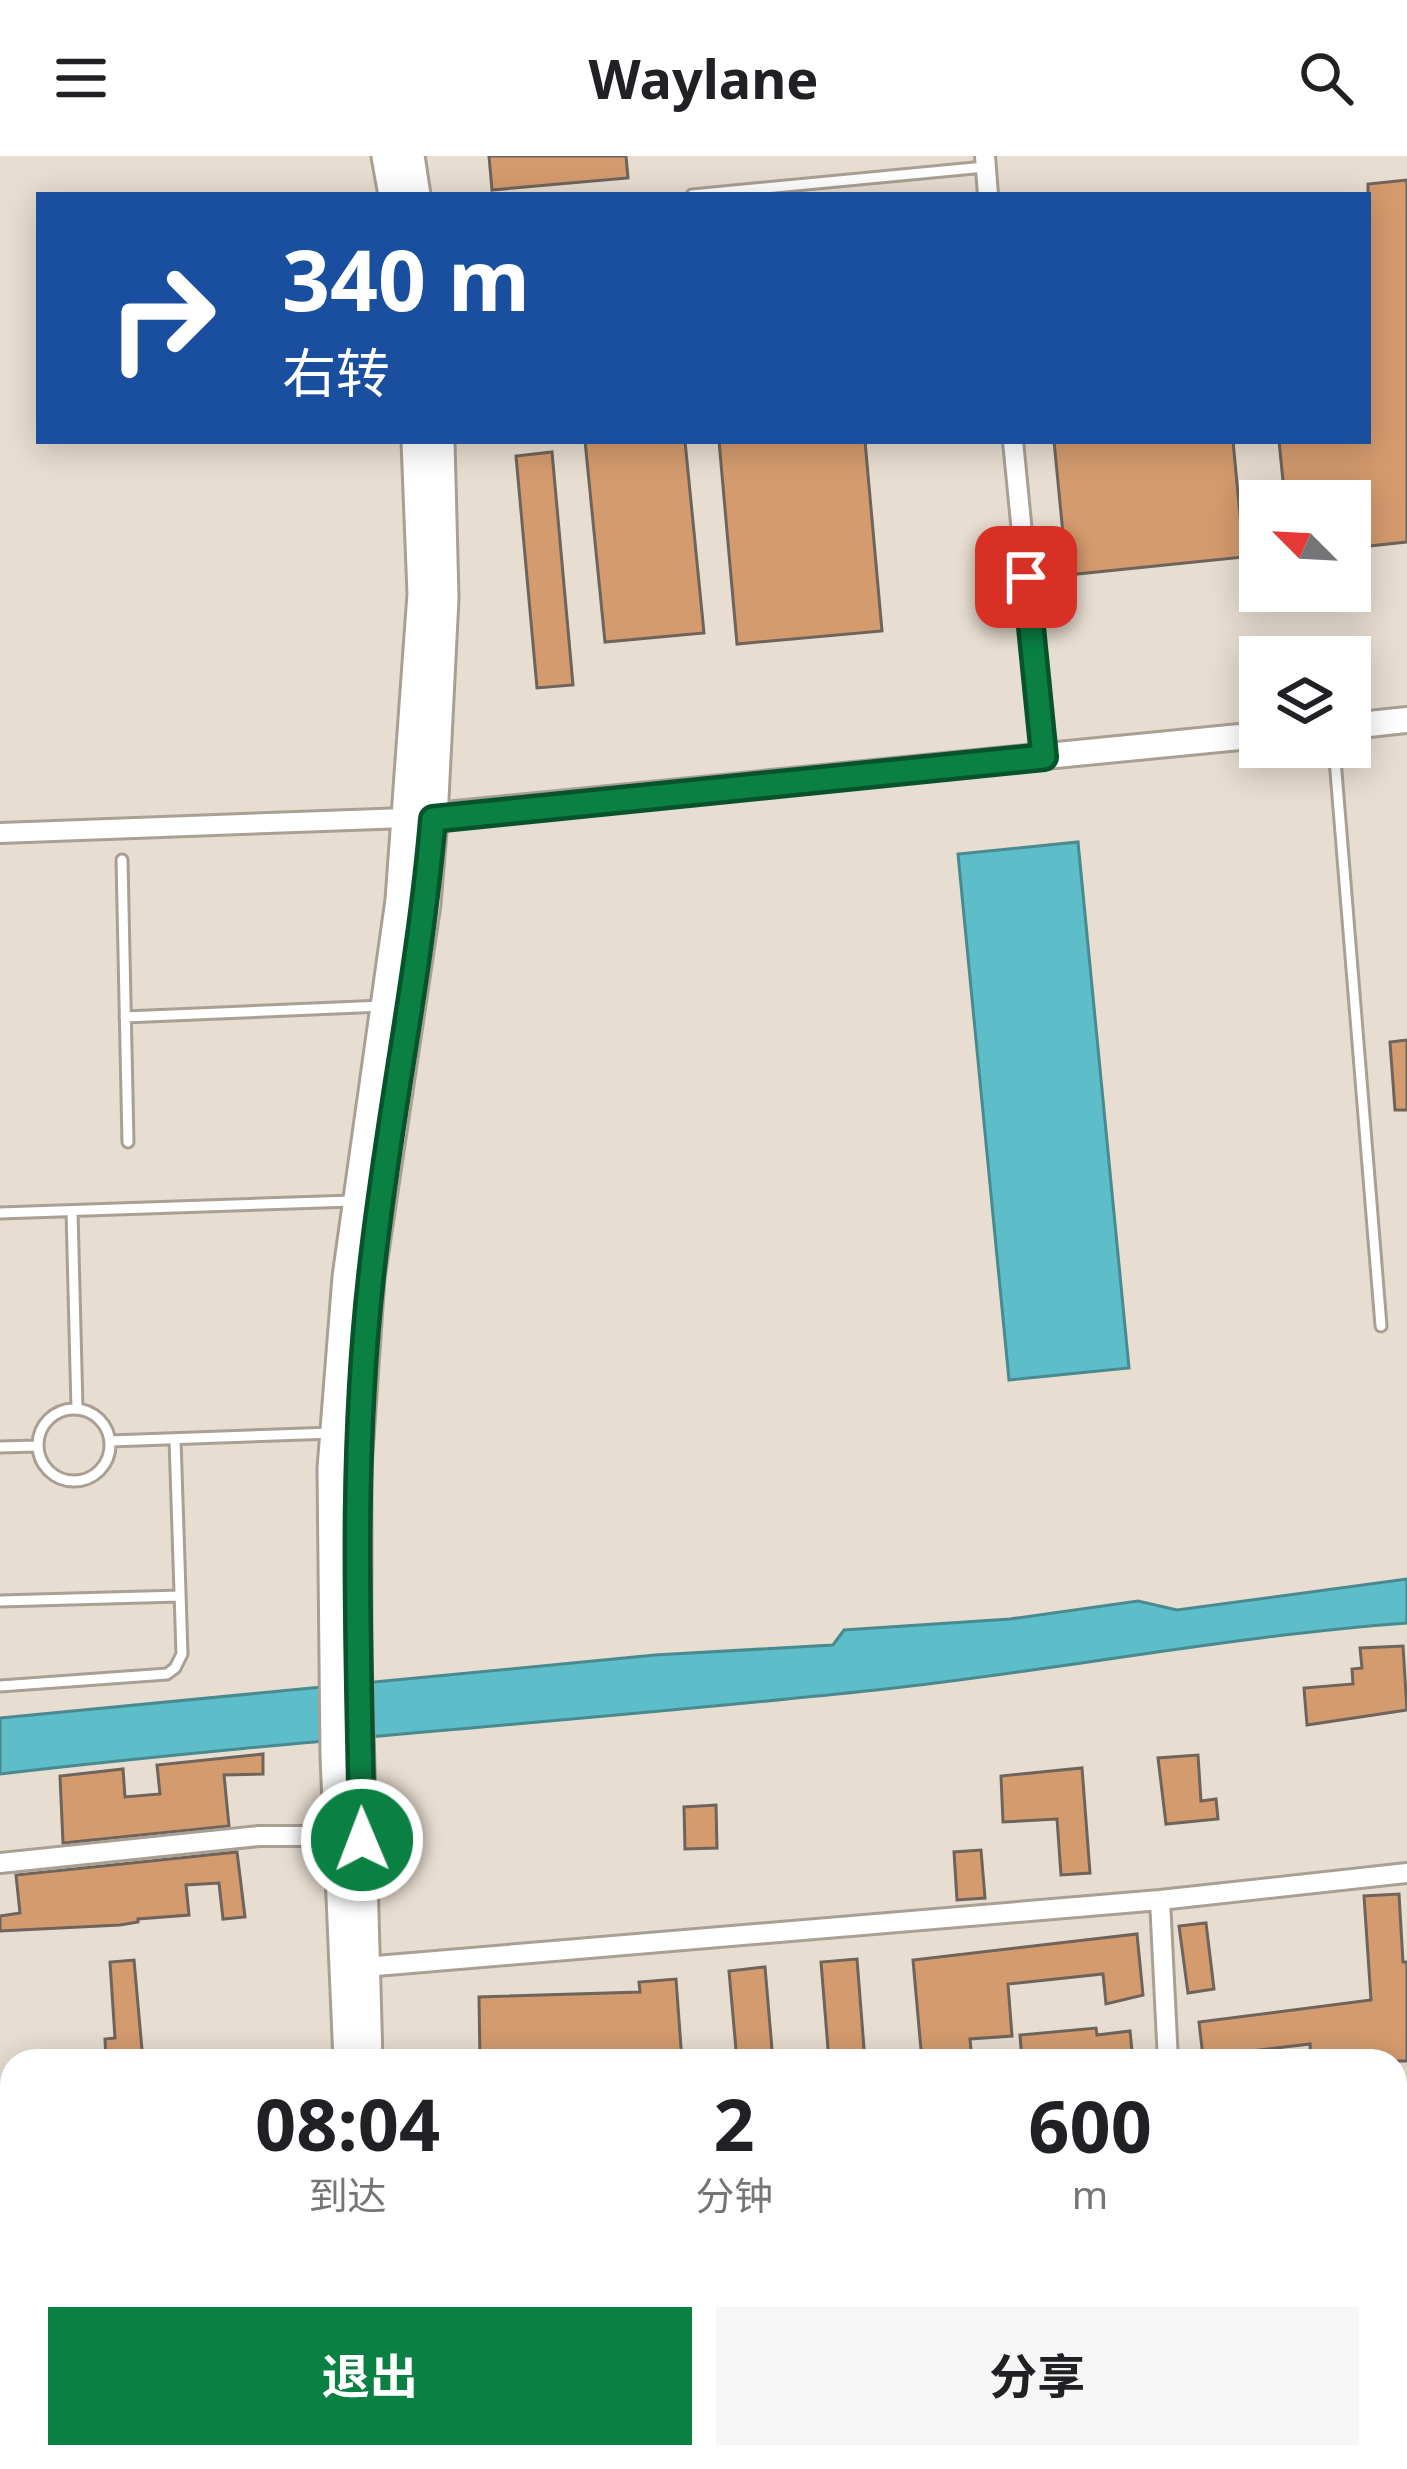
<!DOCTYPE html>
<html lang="zh">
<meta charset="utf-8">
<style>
:root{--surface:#fff;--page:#f6f6f6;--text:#202124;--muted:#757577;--accent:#0b8043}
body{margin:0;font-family:"Noto Sans","Noto Sans SC",sans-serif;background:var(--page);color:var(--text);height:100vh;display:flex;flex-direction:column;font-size:45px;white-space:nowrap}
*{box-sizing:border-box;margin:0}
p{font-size:39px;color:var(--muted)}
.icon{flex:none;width:66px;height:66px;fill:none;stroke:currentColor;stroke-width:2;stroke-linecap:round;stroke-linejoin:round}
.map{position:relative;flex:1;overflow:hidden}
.side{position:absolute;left:0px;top:1893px;width:1407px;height:420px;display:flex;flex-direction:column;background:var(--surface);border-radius:36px 36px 0 0;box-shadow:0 6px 30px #0003}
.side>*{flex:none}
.banner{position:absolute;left:36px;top:36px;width:1335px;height:252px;border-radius:0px;box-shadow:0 6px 30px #0003;background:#1a4fa0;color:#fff;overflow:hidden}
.needle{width:78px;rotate:294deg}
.buttons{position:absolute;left:1239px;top:324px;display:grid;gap:24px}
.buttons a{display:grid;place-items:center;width:132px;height:132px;border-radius:0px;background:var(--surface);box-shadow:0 6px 30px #0003;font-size:60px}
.pin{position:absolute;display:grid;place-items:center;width:102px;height:102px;color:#fff;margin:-51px;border-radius:24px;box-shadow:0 6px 18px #0006}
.me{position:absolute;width:132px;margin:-66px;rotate:359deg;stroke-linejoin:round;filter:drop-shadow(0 0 9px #0008)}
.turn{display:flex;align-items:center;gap:42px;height:252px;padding:0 48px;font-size:54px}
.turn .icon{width:156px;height:156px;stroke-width:2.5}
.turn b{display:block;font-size:84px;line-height:102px}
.eta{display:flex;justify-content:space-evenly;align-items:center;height:204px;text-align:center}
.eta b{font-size:72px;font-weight:700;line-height:84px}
.button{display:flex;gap:24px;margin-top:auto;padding:24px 48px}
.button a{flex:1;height:138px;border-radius:0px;background:var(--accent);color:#fff;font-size:48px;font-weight:700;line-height:138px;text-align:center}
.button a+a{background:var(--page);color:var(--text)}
header{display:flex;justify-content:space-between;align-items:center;height:156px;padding:0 48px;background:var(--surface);font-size:54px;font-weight:700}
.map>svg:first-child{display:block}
.water{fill:#5dbdc8;stroke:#488a90;stroke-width:3}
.building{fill:#d49b6e;stroke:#6f645b;stroke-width:3}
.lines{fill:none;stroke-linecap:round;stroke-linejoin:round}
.lane-casing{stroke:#a99f93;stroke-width:15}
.street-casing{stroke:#a99f93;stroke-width:24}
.secondary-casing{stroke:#a99f93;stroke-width:30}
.primary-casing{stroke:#a99f93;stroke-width:33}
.lane{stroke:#fff;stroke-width:9}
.street{stroke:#fff;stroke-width:18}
.secondary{stroke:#fff;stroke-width:24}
.primary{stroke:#fff;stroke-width:27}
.route-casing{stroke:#07532c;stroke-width:30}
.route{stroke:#0b8043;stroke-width:21}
</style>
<header><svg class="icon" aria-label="menu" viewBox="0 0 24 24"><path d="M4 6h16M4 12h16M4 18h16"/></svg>Waylane<svg class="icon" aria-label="search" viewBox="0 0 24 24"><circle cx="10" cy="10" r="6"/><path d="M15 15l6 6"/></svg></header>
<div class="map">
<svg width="1407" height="2313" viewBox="0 0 1407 2313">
<rect width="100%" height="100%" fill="#e7ddd0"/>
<!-- water -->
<path class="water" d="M1078 686 1129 1212 1009 1224 958 698Z
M1407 1423V1467C1229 1480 1053 1515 876 1534 584 1565 291 1584 0 1618V1562L655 1499 833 1489 844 1474 1010 1463 1138 1445 1177 1454Z"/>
<!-- building -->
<path class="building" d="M489 0H626L628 22 492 34Z
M1407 24V386L1350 392V345H1285L1279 285H1368V28Z
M585 285H685L704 477 605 486Z
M719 285H865L882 475 737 488Z
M1054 285H1233L1244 401 1067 419Z
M552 296 573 529 537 532 516 300Z
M1407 884V954H1395L1390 886Z
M1403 1490 1407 1554 1307 1569 1304 1532 1353 1528 1352 1513 1362 1512 1360 1492Z
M263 1598V1618L224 1619 229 1670 63 1687 60 1620 123 1613 125 1641 160 1638 157 1609Z
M1198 1599 1201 1645 1216 1643 1218 1663 1166 1668 1158 1602Z
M1082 1612 1090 1717 1061 1719 1057 1663 1003 1666 1001 1620Z
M716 1649 717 1692 685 1693 684 1651Z
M981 1694 985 1742 957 1744 954 1696Z
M237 1696 245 1761 223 1763 219 1727 186 1729 189 1759 138 1763V1766L120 1769 0 1775V1760L20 1757 16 1719Z
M1399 1738 1403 1806H1407V1905H1311L1310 1888 1203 1901 1199 1866 1371 1844 1364 1740Z
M1206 1767 1214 1833 1188 1837 1179 1770Z
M1137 1778 1143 1839 1106 1848 1103 1818 1008 1828 1012 1880 970 1883 972 1905H922L913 1804Z
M857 1803 865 1905H829L821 1806Z
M134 1804 143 1905H106L105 1883 115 1882 110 1806Z
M765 1811 773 1905H737L729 1815Z
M676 1823 682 1905H480L479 1841 640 1836 639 1826Z
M1096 1872 1097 1879 1130 1875 1133 1905H1022L1020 1879Z"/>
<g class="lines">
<!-- lane casing -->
<g class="lane-casing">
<path id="lane" d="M692 39 985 11
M1334 591 1381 1170
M122 704 128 986
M125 861 383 850
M72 1055 77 1253
M0 1057 352 1045
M38 1289a36 36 0 1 1 72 0a36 36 0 1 1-72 0Z
M110 1285 333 1277
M0 1291 37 1290
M0 1445 180 1440
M0 1530 167 1518 175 1512 182 1498 175 1283"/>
</g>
<!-- street casing -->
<g class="street-casing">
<path id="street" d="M985 0 988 39
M1013 285 1044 601
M0 677 406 662
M0 1707 259 1680H338
M1160 1744 1168 1905
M364 1811 1160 1744 1407 1717
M1186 2301 1187 2313"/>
</g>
<!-- secondary casing -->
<g class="secondary-casing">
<path id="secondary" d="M1350 570 1407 564
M415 662 1260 579"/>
</g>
<!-- primary casing -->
<g class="primary-casing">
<path id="primary" d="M386 0 393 39
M410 0 416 39
M348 1905 335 1600 332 1312 347 1121 400 744 422 438 416 285
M368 1905 357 1498V1311L370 1122 426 748 433 663 444 442 440 285
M359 2301 360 2313
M382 2301V2313"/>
</g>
<!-- lane -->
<use href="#lane" class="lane"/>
<!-- street -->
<use href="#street" class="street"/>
<!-- secondary -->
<use href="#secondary" class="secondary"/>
<!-- primary -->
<use href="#primary" class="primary"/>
</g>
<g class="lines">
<!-- route casing -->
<g class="route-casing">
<path id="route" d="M362 1684C359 1496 350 1309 371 1121 387 968 420 817 433 663L1044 601 1026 421"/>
</g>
<!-- route -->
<use href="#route" class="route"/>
</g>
</svg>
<div class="buttons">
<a><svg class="needle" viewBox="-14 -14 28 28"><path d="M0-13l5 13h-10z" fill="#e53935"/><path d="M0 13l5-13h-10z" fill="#757577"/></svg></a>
<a><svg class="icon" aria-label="layers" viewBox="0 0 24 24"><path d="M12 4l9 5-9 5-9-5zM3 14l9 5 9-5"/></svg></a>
</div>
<div class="pin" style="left:1026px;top:421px;background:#d93025"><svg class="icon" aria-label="arrive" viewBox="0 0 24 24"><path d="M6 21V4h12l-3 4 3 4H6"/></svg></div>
<svg class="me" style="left:362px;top:1684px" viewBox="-20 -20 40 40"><circle r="17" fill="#0b8043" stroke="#fff" stroke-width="3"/><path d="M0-11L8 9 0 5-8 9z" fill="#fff"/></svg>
<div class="banner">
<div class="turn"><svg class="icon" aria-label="right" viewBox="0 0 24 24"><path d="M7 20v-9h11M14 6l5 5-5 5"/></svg><div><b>340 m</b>右转</div></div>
</div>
<section class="side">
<div class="eta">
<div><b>08:04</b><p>到达</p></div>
<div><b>2</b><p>分钟</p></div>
<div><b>600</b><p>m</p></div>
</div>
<div class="button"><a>退出</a><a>分享</a></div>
</section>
</div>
